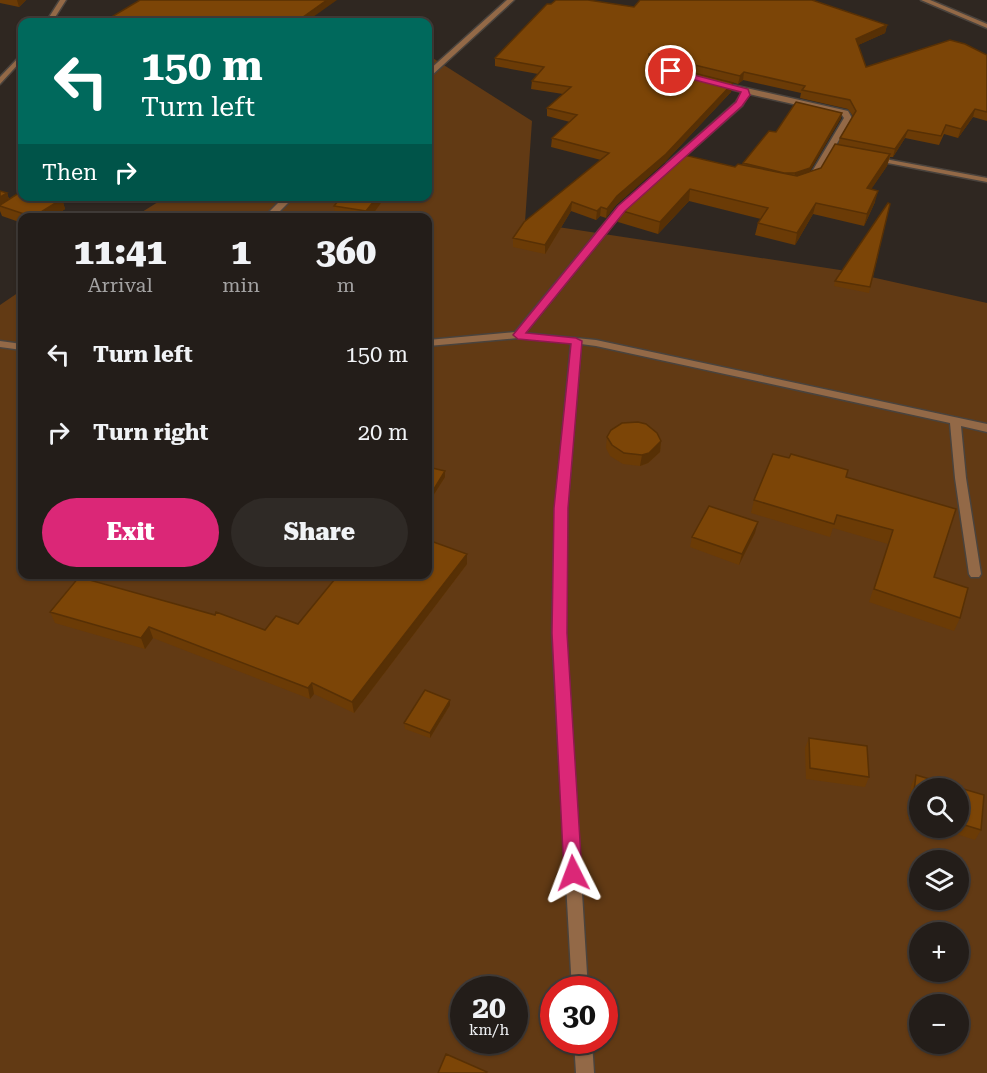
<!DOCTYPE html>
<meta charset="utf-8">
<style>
:root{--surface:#231d19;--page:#2f2a26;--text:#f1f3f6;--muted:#a3a2a2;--line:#403b38;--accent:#db2777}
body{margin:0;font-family:"Roboto Serif",serif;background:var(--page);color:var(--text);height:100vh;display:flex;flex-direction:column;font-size:22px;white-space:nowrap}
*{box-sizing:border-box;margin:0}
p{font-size:20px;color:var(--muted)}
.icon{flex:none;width:33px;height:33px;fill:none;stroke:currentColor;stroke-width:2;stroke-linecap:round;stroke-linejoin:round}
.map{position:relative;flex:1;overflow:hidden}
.drawer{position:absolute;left:18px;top:213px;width:414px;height:366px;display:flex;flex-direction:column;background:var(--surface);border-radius:12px;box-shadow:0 2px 4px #0004,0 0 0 2px var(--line)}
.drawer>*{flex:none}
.guide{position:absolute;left:18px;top:18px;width:414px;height:183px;border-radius:12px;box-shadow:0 2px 4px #0004,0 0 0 2px var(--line);background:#00695c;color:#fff;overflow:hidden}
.fabs{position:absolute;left:909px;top:778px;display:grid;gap:12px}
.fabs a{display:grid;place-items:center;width:60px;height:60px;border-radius:50%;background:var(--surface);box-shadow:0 2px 4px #0004,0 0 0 2px var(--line);font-size:30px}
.speed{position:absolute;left:450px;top:976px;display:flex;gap:12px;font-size:30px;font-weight:700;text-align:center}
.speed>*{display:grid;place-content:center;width:78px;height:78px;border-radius:50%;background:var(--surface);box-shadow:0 2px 4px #0004,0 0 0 2px var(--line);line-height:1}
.speed small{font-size:15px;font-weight:400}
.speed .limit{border:9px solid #d22;background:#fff;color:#111}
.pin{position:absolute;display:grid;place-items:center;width:51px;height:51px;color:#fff;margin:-26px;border:3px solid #fff;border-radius:50%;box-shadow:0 2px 6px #0007}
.me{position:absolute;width:66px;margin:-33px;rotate:357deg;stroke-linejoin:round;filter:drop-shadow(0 0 4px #0008)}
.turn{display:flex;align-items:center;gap:21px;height:126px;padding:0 24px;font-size:27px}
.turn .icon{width:78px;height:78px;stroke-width:2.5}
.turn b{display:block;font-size:42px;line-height:51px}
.then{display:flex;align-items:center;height:57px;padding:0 24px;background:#0003;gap:12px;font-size:22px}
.eta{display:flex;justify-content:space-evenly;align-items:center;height:102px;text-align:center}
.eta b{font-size:36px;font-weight:800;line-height:42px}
.primary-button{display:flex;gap:12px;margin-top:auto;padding:12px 24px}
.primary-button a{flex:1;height:69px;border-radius:36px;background:var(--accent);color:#fff;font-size:24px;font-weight:800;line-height:69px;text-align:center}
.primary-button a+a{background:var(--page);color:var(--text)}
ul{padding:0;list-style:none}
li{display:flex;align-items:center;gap:18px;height:78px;padding:0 24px}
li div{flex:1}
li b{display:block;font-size:22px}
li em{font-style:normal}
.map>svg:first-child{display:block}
.green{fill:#623a14;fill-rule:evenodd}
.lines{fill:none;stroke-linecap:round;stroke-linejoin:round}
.minor-casing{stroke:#4a433d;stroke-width:3}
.minor{fill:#936947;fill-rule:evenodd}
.wall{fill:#6b3b06}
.shaded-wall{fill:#573005}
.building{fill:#7c4507;stroke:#573005;stroke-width:1.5}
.route{fill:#db2777;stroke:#8e194d;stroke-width:1.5}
</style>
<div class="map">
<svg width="987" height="1073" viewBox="0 0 987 1073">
<rect width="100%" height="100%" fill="#2f2721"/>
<!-- green -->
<path class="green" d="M428 55 532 121 525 222 840 270 987 303V1073H0V305L22 290V574H428V218L134 217 166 197 428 196ZM920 789H958V828H920ZM920 861H958V900H920ZM920 933H958V972H920ZM464 990H514V1041H464ZM554 990H604V1041H554ZM920 1005H958V1044H920Z"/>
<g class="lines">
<!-- minor casing -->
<g class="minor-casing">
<path id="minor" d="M60 0H66L52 22H46Z
M507 0H514L431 76H428V71Z
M921 0H930L987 24V28Z
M22 54V60L0 84V77Z
M715 81 848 111 852 118 817 177 811 181 804 179 810 175 844 118 842 115 749 94 742 106 673 167H667V163L736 102 742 92 715 85Z
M869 156 987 178V182L872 160 868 158Z
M285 196H295L273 218H263Z
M628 198 635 200 624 211 525 333 596 340 987 424V432L961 426 966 478 981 574 979 577H971L969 574 955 478 950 423 596 346 581 344 567 509 566 633 588 990H572L552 633 555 509 571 343 518 338 428 346V340L515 332 618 207Z
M0 341 22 344V350L0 347Z
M574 1041H592L594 1073H576Z"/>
</g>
<!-- minor -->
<use href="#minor" class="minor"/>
</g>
<!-- wall -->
<path class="wall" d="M0 0H26L19 7 0 3Z
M634 7 887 25 885 33 858 45 866 67 987 55V121L973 117 958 138 944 134 939 145 905 138 893 157H890L887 166 871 189 875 202 864 226 813 214 795 245 755 235 758 223 761 219 689 201 658 234 618 222 619 210 742 165 743 163 776 132 841 118 809 172 821 168 838 145 840 138 853 116 848 109 800 98 801 93 743 80 738 84 702 75 733 83 731 92 665 162 616 205 606 218 600 216 596 220 571 211 545 254 513 247V238L601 160 551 147 552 138 570 122 547 116V108L563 94 531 89 532 81 538 74 495 66V58Z
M0 191 7 193 9 199H62L65 209 52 218H22V223L2 216 0 211Z
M342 196H386L370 218H343L335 216 334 206Z
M890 204 869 293 834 286 835 281Z
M607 437 661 441 660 452 648 463 640 466 623 464 610 456 606 448Z
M428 467 445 471V477L431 499 428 498Z
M846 477 934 577 960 618 954 631 869 602 888 544 833 528 830 537 751 513 754 500Z
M755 533 739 565 690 547 692 537Z
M467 564 354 713 314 694 310 699 153 638 145 649 55 623 50 612 215 615 265 630 298 624Z
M450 700V705L430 738 405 729 404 723Z
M809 738 869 777 865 787 806 779 805 748Z
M916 775 984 795 981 830 975 840 938 828H958V789H920V822L907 818 911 786Z"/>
<!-- shaded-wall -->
<path class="shaded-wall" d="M17 0H26L19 7Z
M327 0H337L306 22H296Z
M887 25 885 33 854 47 856 39Z
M744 72 743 80 738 84 740 76Z
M733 83 731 92 665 162 616 205 606 218 607 209 617 196Z
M975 109 973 117 958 138 961 129Z
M842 113 841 118 809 173 794 178 795 173Z
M908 130 905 138 893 157 895 149Z
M890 154 887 166 864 200 867 188Z
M690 189 689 201 658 234 660 222Z
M878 191 875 202 864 226 867 214Z
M7 193 10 203 0 206V197Z
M378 196H386L370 218H366V211Z
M62 199 65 209 52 218H33Z
M572 202 571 211 545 254V245Z
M816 203 813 214 795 245 797 233Z
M601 207 600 216 596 220 597 211Z
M661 441 660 452 648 463 640 466 642 455Z
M445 471V477L431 499V494Z
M758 522 755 533 739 565 742 554Z
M467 554V564L354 713 352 702Z
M149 627 153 638 145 649 141 638Z
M312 683 314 694 310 699 308 688Z
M450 700V705L430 738V733Z"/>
<!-- building -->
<path class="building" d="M140 0H327L296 22H103Z
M556 0H588L634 7 640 0H812L887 25 856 39 866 67 950 40 965 44 987 55V112L975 109 961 129 946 125 941 136 908 130 895 149 840 138 856 111 850 100 802 90 805 86 744 72 740 76 649 54 650 62 733 83 666 154 617 196 607 209 601 207 597 211 572 202 545 245 513 238 524 222 609 153 552 138 577 115 547 108 571 87 532 81 544 67 495 58 547 4H551Z
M796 102 842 113 810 168 795 173H784L743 163 769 131 776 132Z
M835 144 890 154 867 188 878 191 867 214 816 203 797 233 758 223 768 208 690 189 660 222 619 210 680 154 735 167 738 164 797 176 821 168Z
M0 191 7 193 0 197Z
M22 191V196H55L62 199 33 217 0 206V205Z
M342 196H378L366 211 334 206Z
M888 203 890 204 870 287 835 281Z
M638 422 646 424 657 433 661 441 649 453 642 455 624 453 612 445 607 437 611 430 622 423Z
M773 454 789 458 791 454 848 470 846 477 956 509 934 577 968 588 960 618 874 589 893 530 837 515 834 524 754 500Z
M428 467 445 471 431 494 428 493Z
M709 506 758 522 742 554 692 537Z
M428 540 467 554 352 702 312 683 308 688 149 627 141 638 50 612 79 577 215 615 216 612 265 630 276 616 298 624 339 574H428Z
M425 690 450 700 430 733 404 723Z
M809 738 867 746 869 777 810 768Z
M916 775 984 795 981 830 958 823V789H920V811L912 808Z
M446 1054 487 1072 486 1073H438Z"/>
<!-- route -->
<path class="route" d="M671 69 748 89 750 95 742 106 625 211 526 333 576 338 582 341 568 508 567 633 582 873 579 878 573 881 567 878 564 873 552 633 554 508 571 344 518 339 513 335 618 206 736 102 741 92 668 73V70Z"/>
</svg>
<div class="fabs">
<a><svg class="icon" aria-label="search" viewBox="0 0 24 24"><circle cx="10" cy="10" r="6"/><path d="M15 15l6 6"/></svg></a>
<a><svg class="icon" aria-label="layers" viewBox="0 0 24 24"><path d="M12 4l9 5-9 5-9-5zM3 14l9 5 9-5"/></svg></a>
<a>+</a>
<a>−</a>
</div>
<div class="speed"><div>20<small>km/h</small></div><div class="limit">30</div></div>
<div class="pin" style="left:671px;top:71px;background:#d93025"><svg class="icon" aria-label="arrive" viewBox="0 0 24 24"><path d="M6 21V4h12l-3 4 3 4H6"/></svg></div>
<svg class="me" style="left:573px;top:873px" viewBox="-20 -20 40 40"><path d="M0-17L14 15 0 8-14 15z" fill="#db2777" stroke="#fff" stroke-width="4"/></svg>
<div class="guide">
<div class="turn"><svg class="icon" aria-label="left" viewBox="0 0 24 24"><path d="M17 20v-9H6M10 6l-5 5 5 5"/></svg><div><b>150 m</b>Turn left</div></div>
<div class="then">Then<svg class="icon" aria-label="right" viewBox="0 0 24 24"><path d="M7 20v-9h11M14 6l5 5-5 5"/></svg></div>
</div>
<section class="drawer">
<div class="eta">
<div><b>11:41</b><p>Arrival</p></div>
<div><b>1</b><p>min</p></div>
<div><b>360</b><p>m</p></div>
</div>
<ul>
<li><svg class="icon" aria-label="left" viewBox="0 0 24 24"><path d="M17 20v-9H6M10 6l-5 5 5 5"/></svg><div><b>Turn left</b></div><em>150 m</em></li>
<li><svg class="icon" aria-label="right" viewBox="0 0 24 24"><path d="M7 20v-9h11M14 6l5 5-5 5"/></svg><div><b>Turn right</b></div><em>20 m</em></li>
</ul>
<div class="primary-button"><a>Exit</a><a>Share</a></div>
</section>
</div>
